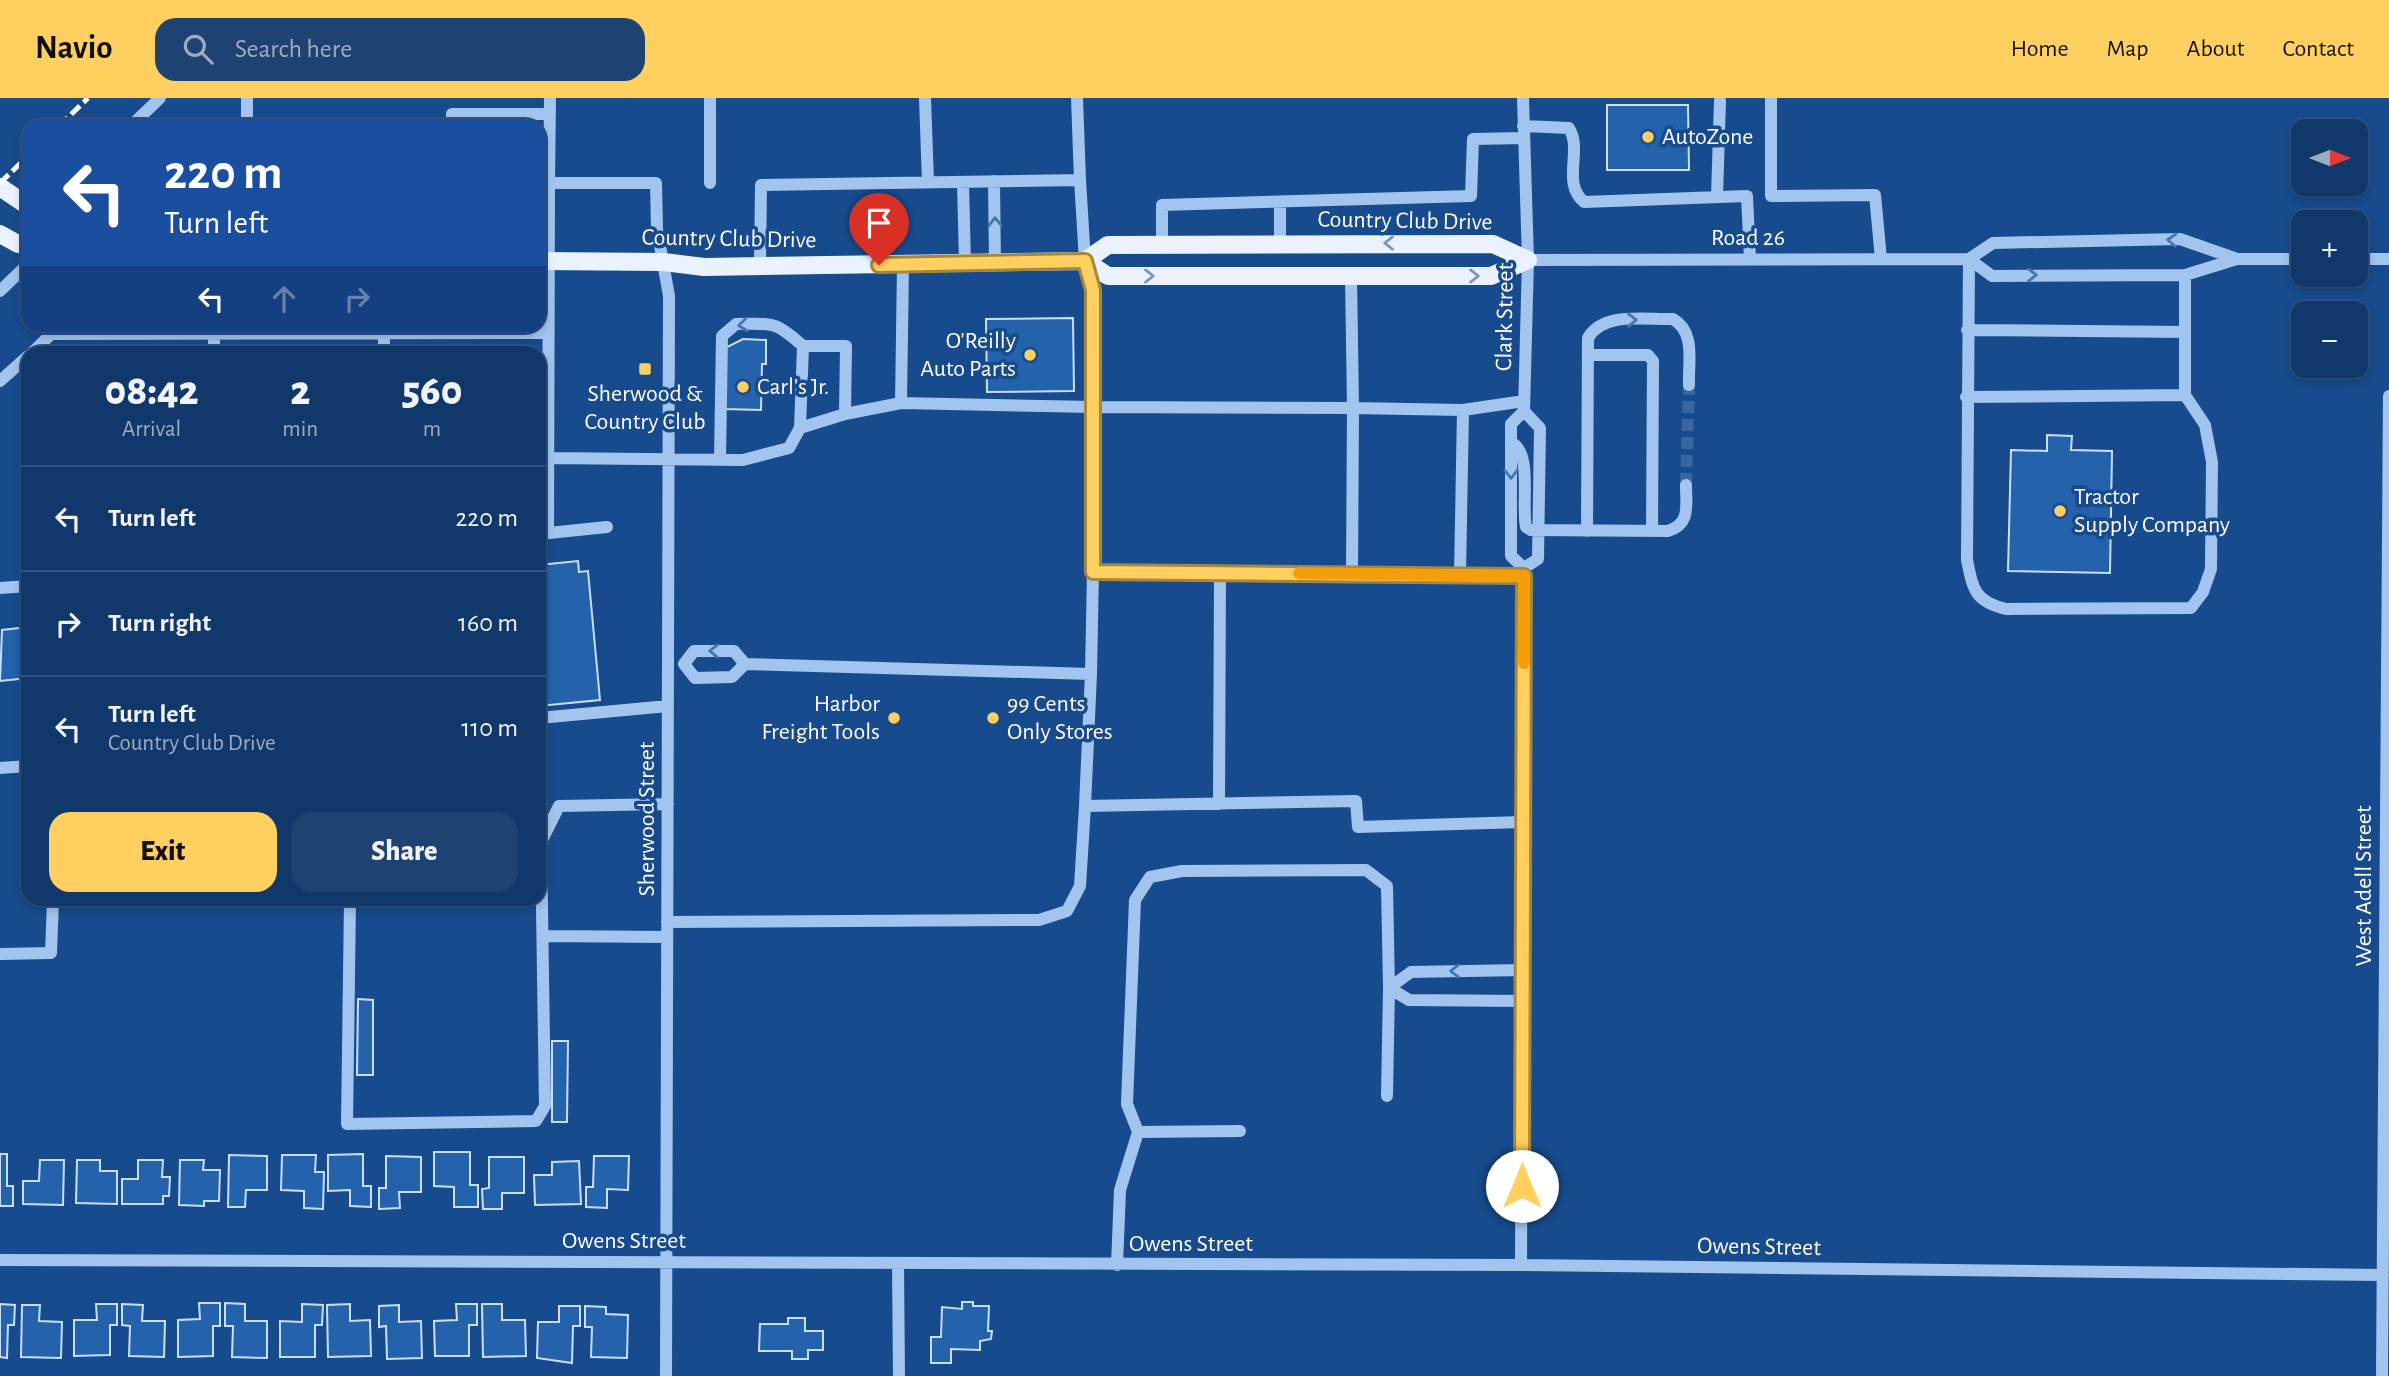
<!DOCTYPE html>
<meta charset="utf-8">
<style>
:root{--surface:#11386a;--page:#1e4372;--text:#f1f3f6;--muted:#9cacc1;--line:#30527e;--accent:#ffd060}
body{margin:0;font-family:"Alegreya Sans",sans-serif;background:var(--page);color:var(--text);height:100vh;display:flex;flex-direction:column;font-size:26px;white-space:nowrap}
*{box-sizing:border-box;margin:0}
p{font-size:23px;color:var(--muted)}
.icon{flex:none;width:38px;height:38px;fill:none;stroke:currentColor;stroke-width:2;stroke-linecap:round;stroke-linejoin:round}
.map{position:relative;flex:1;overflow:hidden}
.drawer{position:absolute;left:21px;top:248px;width:525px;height:560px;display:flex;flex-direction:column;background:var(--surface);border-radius:21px;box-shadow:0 4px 10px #0003,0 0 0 2px var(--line)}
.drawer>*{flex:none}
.hud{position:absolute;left:21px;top:21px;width:525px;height:214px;border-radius:21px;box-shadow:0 4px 10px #0003,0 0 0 2px var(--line);background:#1a4fa0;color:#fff;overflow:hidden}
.needle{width:46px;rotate:90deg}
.buttons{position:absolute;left:2291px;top:21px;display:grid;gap:14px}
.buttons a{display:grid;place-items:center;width:77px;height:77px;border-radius:14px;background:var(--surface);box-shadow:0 4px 10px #0003,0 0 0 2px var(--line);font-size:35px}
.pin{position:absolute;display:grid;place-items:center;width:60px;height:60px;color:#fff;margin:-72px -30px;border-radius:50% 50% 50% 0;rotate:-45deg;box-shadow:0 0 7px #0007}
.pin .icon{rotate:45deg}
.me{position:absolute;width:77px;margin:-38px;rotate:0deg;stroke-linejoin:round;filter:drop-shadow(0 0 5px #0008)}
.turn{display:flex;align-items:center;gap:24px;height:147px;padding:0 28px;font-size:32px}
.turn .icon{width:91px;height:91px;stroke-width:2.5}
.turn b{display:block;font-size:49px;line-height:60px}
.lanes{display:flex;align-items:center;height:66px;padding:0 28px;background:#0003;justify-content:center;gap:35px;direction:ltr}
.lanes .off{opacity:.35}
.eta{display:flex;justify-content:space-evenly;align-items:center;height:119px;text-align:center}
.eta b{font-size:42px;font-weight:800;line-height:49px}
.cta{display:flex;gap:14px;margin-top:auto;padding:14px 28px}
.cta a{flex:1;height:80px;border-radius:21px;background:var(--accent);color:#111;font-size:28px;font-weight:800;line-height:80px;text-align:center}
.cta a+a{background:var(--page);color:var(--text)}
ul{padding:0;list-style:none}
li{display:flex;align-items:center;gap:21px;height:105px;padding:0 28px;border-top:2px solid var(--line)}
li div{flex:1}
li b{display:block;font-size:26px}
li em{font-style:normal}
header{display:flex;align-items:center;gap:42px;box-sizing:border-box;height:98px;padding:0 35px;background:var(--accent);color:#111}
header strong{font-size:33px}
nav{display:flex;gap:38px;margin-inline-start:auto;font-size:24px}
.search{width:490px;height:63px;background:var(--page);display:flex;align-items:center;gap:18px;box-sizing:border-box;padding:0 24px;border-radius:21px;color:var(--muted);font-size:26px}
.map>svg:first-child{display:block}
.building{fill:#2562ac;stroke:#c8dffb;stroke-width:2}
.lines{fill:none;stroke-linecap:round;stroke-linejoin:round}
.minor-tunnel{stroke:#3a669e;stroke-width:12;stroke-dasharray:12 6;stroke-linecap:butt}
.minor{stroke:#a1c5ef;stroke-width:12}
.major{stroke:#eaf2ff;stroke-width:18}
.rail{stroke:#fff;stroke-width:5;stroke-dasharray:12 5;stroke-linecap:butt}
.oneway{stroke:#4776af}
.oneway2{stroke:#7696c0}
.route-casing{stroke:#a6873e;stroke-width:18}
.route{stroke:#ffd060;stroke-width:12}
.slow{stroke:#f59e0b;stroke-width:12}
.poi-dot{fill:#ffd060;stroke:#174b8d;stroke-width:2.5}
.labels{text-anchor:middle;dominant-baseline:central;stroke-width:7;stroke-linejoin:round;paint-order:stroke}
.poi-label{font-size:24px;fill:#fff;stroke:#174b8d;text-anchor:start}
.street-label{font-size:24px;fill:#fff;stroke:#174b8d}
</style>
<header>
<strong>Navio</strong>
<div class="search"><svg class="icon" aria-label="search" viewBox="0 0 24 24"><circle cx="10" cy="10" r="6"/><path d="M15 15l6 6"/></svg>Search here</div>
<nav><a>Home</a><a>Map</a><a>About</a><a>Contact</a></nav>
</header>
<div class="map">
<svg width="2389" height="1278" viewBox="0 0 2389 1278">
<rect width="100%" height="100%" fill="#174b8d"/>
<!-- building -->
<path class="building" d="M1607 7H1688L1689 72H1607Z
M1073 220 1074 293 987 294 986 221Z
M743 241 766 242V266H762L761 312 724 311 725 250Z
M2047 337 2072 338 2071 352 2112 353 2110 475 2008 473 2011 352 2047 353Z
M578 463 579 474 588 473 600 602 539 608V467Z
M28 529V580L0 583 2 532Z
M358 901 373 902V977H357Z
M552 943H568L567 1024H552Z
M434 1054H470V1087H478V1109H454V1089L434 1088Z
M0 1056H7V1088H13V1108H0Z
M363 1056V1088H371V1109L350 1108V1092L328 1093V1057Z
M229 1057 267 1058V1092H246L245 1109H228Z
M282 1057H316L315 1074H324L323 1111 304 1110V1093L281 1092Z
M386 1058 421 1059V1094H399L400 1110 379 1111V1090H386Z
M594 1058H629L628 1092 607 1091V1110L586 1109V1089H593Z
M489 1059H524V1095H502V1111H483L482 1091 489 1090Z
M40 1062H64L63 1107 23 1106V1083H39Z
M77 1062H100V1073H117V1106L76 1105Z
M138 1062H163L162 1079H170L169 1098H163V1106H122V1081H138Z
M180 1062H204L203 1072H220L219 1103H204V1108L179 1107Z
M579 1063 581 1106 535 1107 534 1077H552V1064Z
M962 1204H973V1208H989L988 1233H992L991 1241 980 1243V1252L951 1251V1265H931V1239H941L942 1209 962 1211Z
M199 1205H220V1228H213V1258L178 1259V1222L200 1221Z
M225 1205 245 1206V1223H267V1260L232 1259 233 1228H225Z
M0 1206 15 1207 14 1227H8L7 1260 0 1259Z
M96 1206H117V1227H110V1257L74 1258V1222H97Z
M122 1206 143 1207 142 1223H165L164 1259 129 1258 130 1228 122 1227Z
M302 1206 323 1207 322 1227H315V1259H280V1223L302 1224Z
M350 1206V1223L370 1222 371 1258 328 1259 327 1207Z
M456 1206H477V1227H469V1258H435L434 1223 457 1222Z
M482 1206H502V1222H525L526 1258 483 1259Z
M22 1207H40L39 1223 62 1224 61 1260 21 1259Z
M399 1207V1224L421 1223 422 1260 387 1261 386 1228 379 1229V1208Z
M559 1208H580V1228H573L572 1265 537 1260 538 1224H559Z
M585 1208 606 1209V1216L628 1217 627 1260 591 1259 592 1229H585Z
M788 1220H805V1233H823V1252H808V1261H792V1253H759L760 1226H788Z"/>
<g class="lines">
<!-- minor-tunnel -->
<path class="minor-tunnel" d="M1686 387 1689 287"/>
<!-- minor -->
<path class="minor" d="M710 0V85
M925 0 928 84
M1077 0 1080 82
M1523 0 1528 162 1524 313 1540 330 1538 461 1524 470
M1771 0V98L1875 97 1881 161
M131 28 160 0
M247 28V0
M452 28V16H550
M1523 28 1569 30C1583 53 1561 84 1584 104L1747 98 1750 161
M994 83 995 165
M963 84 965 166
M549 85 550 0
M1717 99 1720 3
M1280 105V146
M1162 146V107L1471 98 1473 41 1523 40
M1969 161 1967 462C1973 491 1974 503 2006 511L2191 510 2203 494 2211 471 2212 364 2205 327 2185 297V177
M1969 161 1992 178 2185 177 2237 161H2303
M2356 161H2389
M1528 162 1969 161 1993 145 2180 141 2237 161
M760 169 761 87 1080 82 1085 163 1093 192V309L901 305
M0 193 28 166
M384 228V256
M1967 232 2185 234
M31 256 51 236 548 235
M214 256V228
M1588 257H1648L1653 263 1652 433
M0 283 28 258
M1966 299 2185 297
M1463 312 1460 477 1524 478
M800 330 845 316
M1511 344C1533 355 1521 406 1526 429L1531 432 1668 433C1691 426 1686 407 1686 387
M549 360 743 362 789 350 800 330 803 248H846L845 316 901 305 903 167
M720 362 722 238 736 226C774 226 774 222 803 248
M1587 433 1588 240C1603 213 1646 222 1673 221 1696 234 1688 264 1689 287
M548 435 549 85H656L657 131 669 198 666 1278
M539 436 607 429
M1220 474 1093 473V309L1353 310 1351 177
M1352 476 1353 310 1463 312 1524 303
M0 490 28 488
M684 566 694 553H734L745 566 1091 576 1085 708
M684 566 695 580 732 579 745 566
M1091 576 1093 473
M539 620 668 608
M0 670 28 668
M1219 706 1220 474 1460 477
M541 744 559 708 668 706
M350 802 347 1026 536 1023 545 1008 541 744H539
M667 824 1039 822 1067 813 1080 788 1085 708 1356 703 1358 729 1523 724
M544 838 667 839
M0 856 51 855 53 802
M1389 890 1411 874 1523 872
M1389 890 1409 902 1523 903
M1138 1034 1127 1006 1135 802 1150 779 1182 773 1366 772 1387 788 1389 890 1387 998
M0 1162 1521 1167 2383 1177
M898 1166 899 1278
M1117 1167 1120 1092 1138 1034 1240 1033
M1521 1167 1524 470 1511 458V326L1524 313
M2382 1278 2389 298"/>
<!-- major -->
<path class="major" d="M0 89 28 108
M0 136 18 146 28 144
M539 163 664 164 704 169 1085 163 1108 147 1493 146 1528 162
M1085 163 1108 178H1491L1528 162"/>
<!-- rail -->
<path class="rail" d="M59 28 88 0
M0 85 28 58"/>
</g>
<!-- one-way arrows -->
<defs><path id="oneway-chevron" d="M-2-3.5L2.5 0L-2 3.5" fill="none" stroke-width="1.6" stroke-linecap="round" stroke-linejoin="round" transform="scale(1.75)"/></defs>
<g class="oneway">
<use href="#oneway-chevron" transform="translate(995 124) rotate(-91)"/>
<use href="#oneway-chevron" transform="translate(2172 142) rotate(-177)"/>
<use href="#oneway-chevron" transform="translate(2032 177)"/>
<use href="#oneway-chevron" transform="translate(1632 222) rotate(-1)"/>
<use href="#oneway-chevron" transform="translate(743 227) rotate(174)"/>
<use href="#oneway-chevron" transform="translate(1511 376) rotate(90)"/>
<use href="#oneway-chevron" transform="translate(714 553) rotate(-179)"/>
<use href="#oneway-chevron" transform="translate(1455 873) rotate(179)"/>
</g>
<g class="oneway2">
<use href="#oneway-chevron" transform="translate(1389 145) rotate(-180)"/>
<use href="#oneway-chevron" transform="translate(1149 178)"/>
<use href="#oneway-chevron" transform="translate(1474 178)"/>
</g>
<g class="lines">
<!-- route casing -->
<g class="route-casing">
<path id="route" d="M879 167 1085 163 1093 192V474L1524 478 1522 1088"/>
</g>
<!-- route -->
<use href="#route" class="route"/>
<!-- slow -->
<path class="slow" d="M1299 475 1524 478V565"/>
</g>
<!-- markers -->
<g class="poi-dot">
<circle cx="1648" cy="39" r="7"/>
<circle cx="1030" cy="257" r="7"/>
<rect x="638" y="264" width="14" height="14" rx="3.5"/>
<circle cx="743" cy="289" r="7"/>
<circle cx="2060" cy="413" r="7"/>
<circle cx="894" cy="620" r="7"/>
<circle cx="993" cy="620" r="7"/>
</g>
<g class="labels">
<!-- poi labels -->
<g class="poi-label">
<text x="1662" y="39">AutoZone</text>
<text x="1016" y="243" text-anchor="end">O'Reilly<tspan x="1016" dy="28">Auto Parts</tspan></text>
<text x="757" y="289">Carl's Jr.</text>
<text x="645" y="296" text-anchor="middle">Sherwood &amp;<tspan x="645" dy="28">Country Club</tspan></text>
<text x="2074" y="399">Tractor<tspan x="2074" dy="28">Supply Company</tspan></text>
<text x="880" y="606" text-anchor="end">Harbor<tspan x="880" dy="28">Freight Tools</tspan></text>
<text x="1007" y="606">99 Cents<tspan x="1007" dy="28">Only Stores</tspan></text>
</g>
<!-- street labels -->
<g class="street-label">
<text transform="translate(1405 123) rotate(1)">Country Club Drive</text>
<text x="1748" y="140">Road 26</text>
<text transform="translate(729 141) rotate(1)">Country Club Drive</text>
<text transform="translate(1505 219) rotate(-89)">Clark Street</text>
<text transform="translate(647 721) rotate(-90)">Sherwood Street</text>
<text transform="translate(2364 788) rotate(-90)">West Adell Street</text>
<text x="624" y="1143">Owens Street</text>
<text x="1191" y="1146">Owens Street</text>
<text transform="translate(1759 1149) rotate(1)">Owens Street</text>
</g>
</g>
</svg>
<div class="buttons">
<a><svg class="needle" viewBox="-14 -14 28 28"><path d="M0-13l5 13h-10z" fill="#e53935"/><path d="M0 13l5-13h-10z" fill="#9cacc1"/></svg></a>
<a>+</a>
<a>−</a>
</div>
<div class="pin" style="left:879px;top:167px;background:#d93025"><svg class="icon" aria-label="arrive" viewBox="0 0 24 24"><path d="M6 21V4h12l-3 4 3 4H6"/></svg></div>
<svg class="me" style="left:1522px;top:1088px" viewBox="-20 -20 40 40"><circle r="19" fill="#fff"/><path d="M0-13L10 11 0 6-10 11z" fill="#ffd060"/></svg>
<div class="hud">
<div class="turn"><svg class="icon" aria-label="left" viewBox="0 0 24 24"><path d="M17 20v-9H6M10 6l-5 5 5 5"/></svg><div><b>220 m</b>Turn left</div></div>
<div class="lanes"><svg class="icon" aria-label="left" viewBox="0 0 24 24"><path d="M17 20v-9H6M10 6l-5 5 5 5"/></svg><svg class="icon off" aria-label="ahead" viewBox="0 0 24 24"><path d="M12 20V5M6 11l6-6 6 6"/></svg><svg class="icon off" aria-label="right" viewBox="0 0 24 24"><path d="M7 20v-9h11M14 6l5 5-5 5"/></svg></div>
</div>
<section class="drawer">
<div class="eta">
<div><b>08:42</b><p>Arrival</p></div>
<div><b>2</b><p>min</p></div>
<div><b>560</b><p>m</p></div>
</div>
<ul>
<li><svg class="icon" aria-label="left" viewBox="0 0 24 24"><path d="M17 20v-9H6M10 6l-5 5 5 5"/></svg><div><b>Turn left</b></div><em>220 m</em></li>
<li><svg class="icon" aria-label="right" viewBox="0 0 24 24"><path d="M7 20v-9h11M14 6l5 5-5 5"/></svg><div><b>Turn right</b></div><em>160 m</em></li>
<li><svg class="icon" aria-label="left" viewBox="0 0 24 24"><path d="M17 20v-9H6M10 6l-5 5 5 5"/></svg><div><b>Turn left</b><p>Country Club Drive</p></div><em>110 m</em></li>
</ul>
<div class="cta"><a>Exit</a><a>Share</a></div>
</section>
</div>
